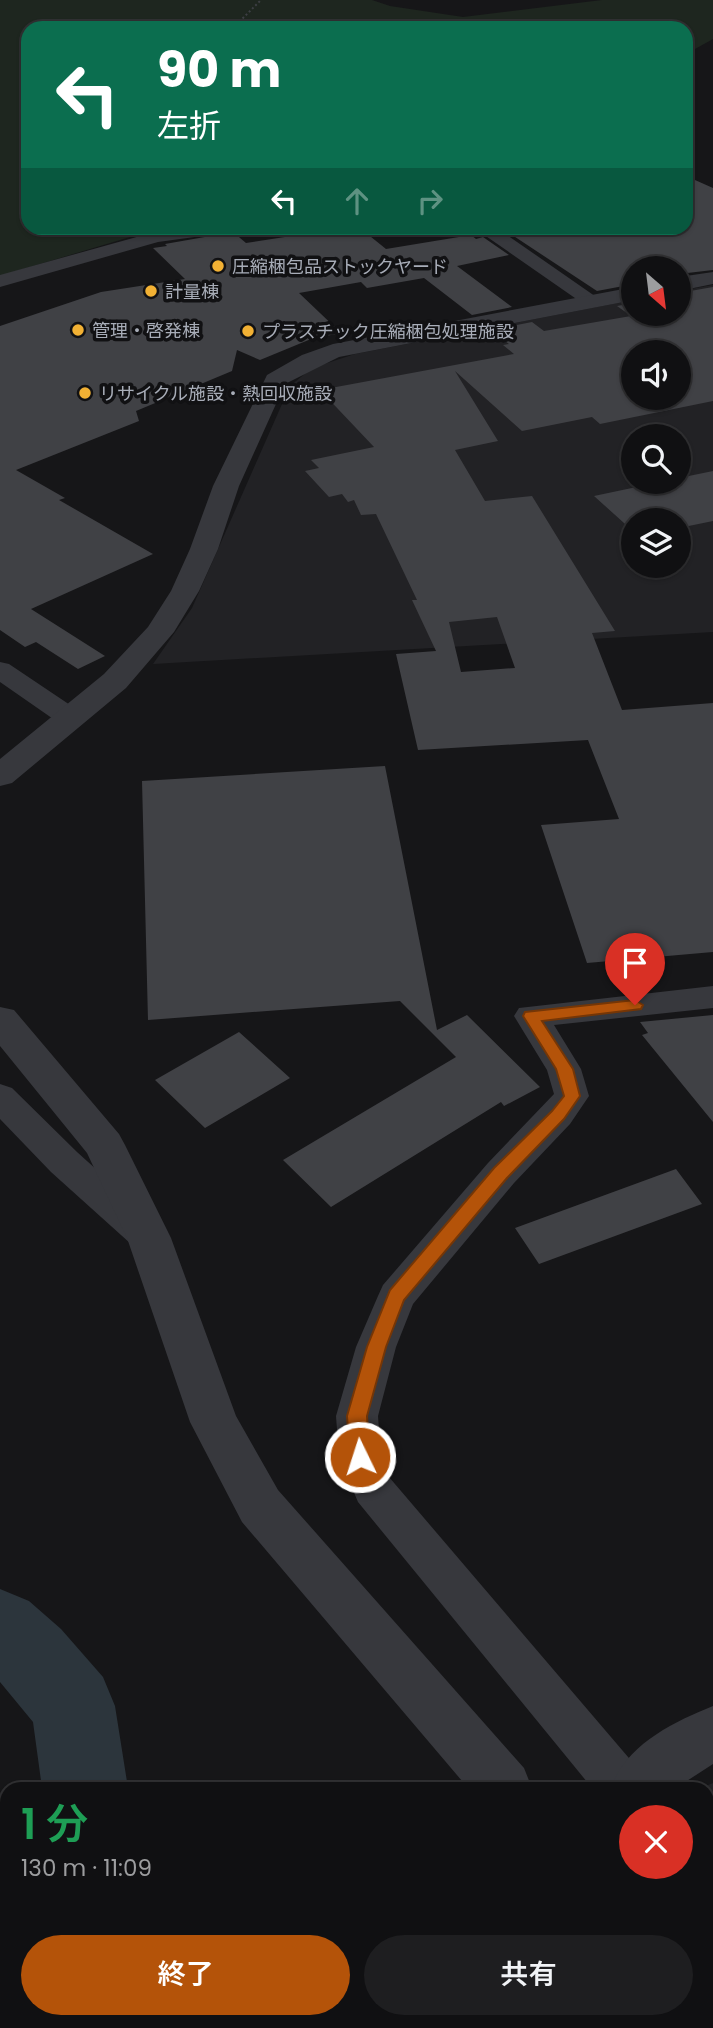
<!DOCTYPE html>
<html lang="ja">
<meta charset="utf-8">
<style>
:root{--surface:#101012;--page:#1e1e20;--text:#f1f3f6;--muted:#9c9d9f;--line:#303032;--accent:#b45309}
body{margin:0;font-family:Poppins,"Noto Sans JP",sans-serif;background:var(--page);color:var(--text);height:100vh;display:flex;flex-direction:column;font-size:26px;white-space:nowrap}
*{box-sizing:border-box;margin:0}
p{font-size:23px;color:var(--muted)}
.icon{flex:none;width:38px;height:38px;fill:none;stroke:currentColor;stroke-width:2;stroke-linecap:round;stroke-linejoin:round}
.map{position:relative;flex:1;overflow:hidden}
.side{position:absolute;left:0px;top:1782px;width:714px;height:247px;display:flex;flex-direction:column;background:var(--surface);border-radius:21px 21px 0 0;box-shadow:0 2px 5px #0004,0 0 0 2px var(--line)}
.side>*{flex:none}
.top-card{position:absolute;left:21px;top:21px;width:672px;height:214px;border-radius:21px;box-shadow:0 2px 5px #0004,0 0 0 2px var(--line);background:#0b6e4f;color:#fff;overflow:hidden}
.needle{width:46px;rotate:152deg}
.buttons{position:absolute;left:621px;top:256px;display:grid;gap:14px}
.buttons a{display:grid;place-items:center;width:70px;height:70px;border-radius:50%;background:var(--surface);box-shadow:0 2px 5px #0004,0 0 0 2px var(--line);font-size:35px}
.pin{position:absolute;display:grid;place-items:center;width:60px;height:60px;color:#fff;margin:-72px -30px;border-radius:50% 50% 50% 0;rotate:-45deg;box-shadow:0 0 7px #0007}
.pin .icon{rotate:45deg}
.me{position:absolute;width:77px;margin:-38px;rotate:356deg;stroke-linejoin:round;filter:drop-shadow(0 0 5px #0008)}
.turn{display:flex;align-items:center;gap:24px;height:147px;padding:0 21px;font-size:32px}
.turn .icon{width:91px;height:91px;stroke-width:2.5}
.turn b{display:block;font-size:49px;line-height:60px}
.lanes{display:flex;align-items:center;height:66px;padding:0 21px;background:#0003;justify-content:center;gap:35px;direction:ltr}
.lanes .off{opacity:.35}
.round{display:grid;place-items:center;flex:none;width:74px;height:74px;border-radius:37px;background:var(--page)}
.summary{display:flex;align-items:center;justify-content:space-between;height:119px;padding:0 21px}
h1{font-size:42px;font-weight:600;line-height:52px;color:#1e9e55}
.cta{display:flex;gap:14px;margin-top:auto;padding:14px 21px}
.cta a{flex:1;height:80px;border-radius:42px;background:var(--accent);color:#fff;font-size:28px;font-weight:600;line-height:80px;text-align:center}
.cta a+a{background:var(--page);color:var(--text)}
.map>svg:first-child{display:block}
.built{fill:#222225;fill-rule:evenodd}
.green{fill:#1e261f}
.lines{fill:none;stroke-linecap:round;stroke-linejoin:round}
.river{fill:#2c353c;fill-rule:evenodd}
.building{fill:#404145;fill-rule:evenodd}
.path{stroke:#3d3f44;stroke-width:2;stroke-dasharray:2 2.5;stroke-linecap:butt}
.service{fill:#37383d;fill-rule:evenodd}
.minor{fill:#37383d;fill-rule:evenodd}
.tertiary{fill:#37383d;fill-rule:evenodd}
.route{fill:#b45309;stroke:#753606;stroke-width:2}
.poi-dot{fill:#f2b134;stroke:#111113;stroke-width:2.5}
.labels{text-anchor:middle;dominant-baseline:central;stroke-width:7;stroke-linejoin:round;paint-order:stroke}
.far-poi-label{font-size:18px;fill:#a8adb8;stroke:#111113;text-anchor:start}
</style>
<div class="map">
<svg width="713" height="2028" viewBox="0 0 713 2028">
<rect width="100%" height="100%" fill="#161618"/>
<!-- built -->
<path class="built" d="M713 285V632L153 664 192 608 290 386 312 368 355 354 633 300 634 313H679V291ZM634 352H679V397H634ZM634 436H679V481H634ZM634 520H679V565H634Z
M713 1783V1966L707 1958V1788H701Z"/>
<!-- green -->
<path class="green" d="M0 0H372L390 6 463 17 602 0H713V39L686 54V28H28V228H160L0 276Z"/>
<g class="lines">
<!-- river -->
<path class="river" d="M0 1589 29 1601 61 1629 103 1677 115 1706 128 1788H42L33 1722 0 1682Z
M187 2021H283L285 2028H189Z"/>
</g>
<!-- building -->
<path class="building" d="M686 176 713 188V270L679 274V268H634V284L597 291 506 231 509 230 506 228H686Z
M343 228H360L386 249 471 235 476 239 483 237 509 255 457 266 512 307 472 315 424 278 367 288 361 282 299 293 341 333 311 339 260 360 237 350 232 371 136 411 139 421 16 470 65 498 59 500 153 554 31 609 105 656 78 669 36 642 25 647 0 630V326L101 292 185 279 153 248 167 246 165 244 233 232 246 243Z
M713 287V401L600 424 592 417 522 431 455 371 498 441 455 450 485 501 532 496 615 631 592 633 622 710 713 703V952L587 963 541 825 619 819 588 740 418 750 396 654 436 651 412 600H417L376 514 361 515 354 500 348 502 342 494 329 497 305 471 319 468 311 460 374 447 320 390 514 354 503 345 509 344 491 330 532 322 544 331 631 316 617 306 634 303V313H679V293ZM634 352H679V397H634ZM497 617 515 668 461 672 449 622Z
M713 471V521L679 528V520H634V532L594 496 665 481H679V478Z
M385 766 437 1030 467 1015 540 1087 504 1106 501 1102 331 1207 283 1160 456 1057 400 1001 148 1020 142 781Z
M713 1015V1122L642 1035 648 1033 640 1022Z
M239 1032 290 1078 205 1128 155 1080Z
M676 1169 702 1204 539 1264 515 1228Z"/>
<g class="lines">
<!-- path -->
<path class="path" d="M233 28 261 0"/>
<!-- service -->
<path class="service" d="M713 1904V1939L707 1941V1906Z"/>
<!-- minor -->
<path class="minor" d="M188 228H233L224 233 158 242 0 287V275L151 233Z
M478 228H497L602 301 599 305H585L480 232Z
M0 662 9 664 79 711 83 717 79 723 69 725 59 723 0 682Z
M713 986V1008L554 1025 581 1069 589 1096 570 1124 514 1183 413 1304 396 1347 378 1416 381 1457 389 1477 640 1771 647 1788H592L358 1502 339 1457 336 1416 356 1347 378 1296 383 1285 488 1163 554 1094 547 1070 514 1016 519 1008Z
M0 1084 12 1088 77 1152 157 1224 163 1234 157 1244 144 1249 131 1244 51 1172 0 1119Z"/>
<!-- tertiary -->
<path class="tertiary" d="M713 272V284L679 291V277Z
M634 287V300L339 357 285 384 239 486 218 549 199 591 174 632 126 688 12 783 0 786V759L104 674 148 627 171 591 190 549 213 486 267 375 302 355 333 344Z
M0 1007 14 1010 119 1134 125 1145 171 1238 236 1416 278 1490 524 1768 532 1788H468L242 1522 190 1422 127 1238 87 1153 0 1046Z
M713 1706V1764L676 1788H611C626 1745 673 1722 713 1706Z
M707 1997 713 2000V2028H663L660 2021H707Z"/>
</g>
<!-- route -->
<path class="route" d="M635 1000 643 1005 641 1009 542 1021 573 1069 580 1096 564 1119 507 1178 404 1300 386 1347 367 1416 370 1457 367 1463 360 1466 353 1463 350 1457 347 1416 367 1347 390 1290 494 1168 552 1111 564 1096 556 1069 523 1016 525 1012Z"/>
<!-- markers -->
<g class="poi-dot">
<circle cx="218" cy="266" r="7"/>
<circle cx="151" cy="291" r="7"/>
<circle cx="78" cy="330" r="7"/>
<circle cx="248" cy="331" r="7"/>
<circle cx="85" cy="393" r="7"/>
</g>
<g class="labels">
<!-- far-poi labels -->
<g class="far-poi-label">
<text x="232" y="266">圧縮梱包品ストックヤード</text>
<text x="165" y="291">計量棟</text>
<text x="92" y="330">管理・啓発棟</text>
<text x="262" y="331">プラスチック圧縮梱包処理施設</text>
<text x="99" y="393">リサイクル施設・熱回収施設</text>
</g>
</g>
</svg>
<div class="buttons">
<a><svg class="needle" viewBox="-14 -14 28 28"><path d="M0-13l5 13h-10z" fill="#e53935"/><path d="M0 13l5-13h-10z" fill="#9c9d9f"/></svg></a>
<a><svg class="icon" aria-label="sound" viewBox="0 0 24 24"><path d="M4 9h4l5-4v14l-5-4H4zM17 9q2 3 0 6"/></svg></a>
<a><svg class="icon" aria-label="search" viewBox="0 0 24 24"><circle cx="10" cy="10" r="6"/><path d="M15 15l6 6"/></svg></a>
<a><svg class="icon" aria-label="layers" viewBox="0 0 24 24"><path d="M12 4l9 5-9 5-9-5zM3 14l9 5 9-5"/></svg></a>
</div>
<div class="pin" style="left:635px;top:1005px;background:#d93025"><svg class="icon" aria-label="arrive" viewBox="0 0 24 24"><path d="M6 21V4h12l-3 4 3 4H6"/></svg></div>
<svg class="me" style="left:360px;top:1457px" viewBox="-20 -20 40 40"><circle r="17" fill="#b45309" stroke="#fff" stroke-width="3"/><path d="M0-11L8 9 0 5-8 9z" fill="#fff"/></svg>
<div class="top-card">
<div class="turn"><svg class="icon" aria-label="left" viewBox="0 0 24 24"><path d="M17 20v-9H6M10 6l-5 5 5 5"/></svg><div><b>90 m</b>左折</div></div>
<div class="lanes"><svg class="icon" aria-label="left" viewBox="0 0 24 24"><path d="M17 20v-9H6M10 6l-5 5 5 5"/></svg><svg class="icon off" aria-label="ahead" viewBox="0 0 24 24"><path d="M12 20V5M6 11l6-6 6 6"/></svg><svg class="icon off" aria-label="right" viewBox="0 0 24 24"><path d="M7 20v-9h11M14 6l5 5-5 5"/></svg></div>
</div>
<section class="side">
<div class="summary"><div><h1>1 分</h1><p>130 m · 11:09</p></div><a class="round" style="background:#d93025;color:#fff"><svg class="icon" aria-label="close" viewBox="0 0 24 24"><path d="M6 6l12 12M18 6L6 18"/></svg></a></div>
<div class="cta"><a>終了</a><a>共有</a></div>
</section>
</div>
